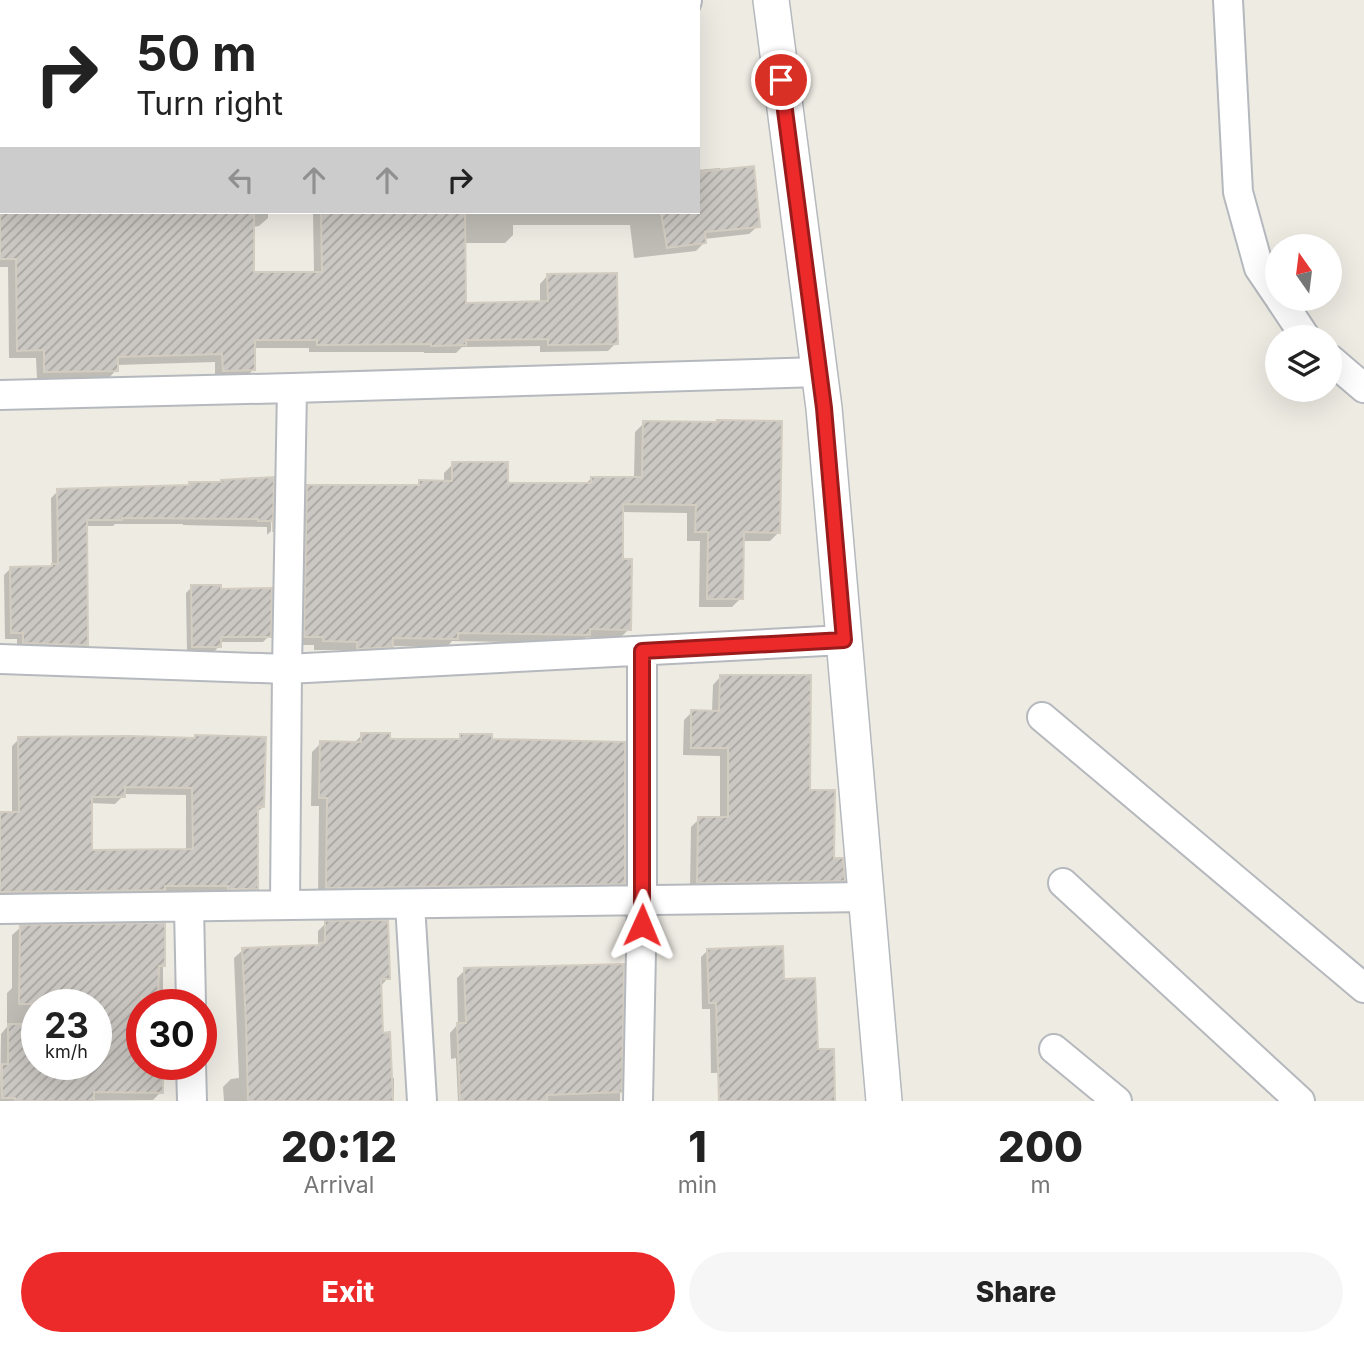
<!DOCTYPE html>
<style>
:root{--surface:#fff;--page:#f6f6f6;--text:#222;--muted:#767676;--accent:#ed2a2a}
body{margin:0;font-family:Inter,sans-serif;background:var(--page);color:var(--text);height:100vh;display:flex;flex-direction:column;font-size:26px;white-space:nowrap}
*{box-sizing:border-box;margin:0}
p{font-size:23px;color:var(--muted)}
.icon{flex:none;width:38px;height:38px;fill:none;stroke:currentColor;stroke-width:2;stroke-linecap:round;stroke-linejoin:round}
.map{position:relative;height:1101px;overflow:hidden}
.details{display:flex;flex-direction:column;background:var(--surface);flex:1}
.details>*{flex:none}
.guide{position:absolute;left:0px;top:0px;width:700px;height:214px;box-shadow:0 7px 28px #0002;background:#fff;color:var(--text);overflow:hidden}
.needle{width:46px;rotate:346deg}
.fabs{position:absolute;left:1265px;top:234px;display:grid;gap:14px}
.fabs a{display:grid;place-items:center;width:77px;height:77px;border-radius:50%;background:var(--surface);box-shadow:0 7px 28px #0002;font-size:35px}
.speed{position:absolute;left:21px;top:989px;display:flex;gap:14px;font-size:35px;font-weight:700;text-align:center}
.speed>*{display:grid;place-content:center;width:91px;height:91px;border-radius:50%;background:var(--surface);box-shadow:0 7px 28px #0002;line-height:1}
.speed small{font-size:18px;font-weight:400}
.speed .limit{border:10px solid #d22;background:#fff;color:#111}
.pin{position:absolute;display:grid;place-items:center;width:60px;height:60px;color:#fff;margin:-30px;border:4px solid #fff;border-radius:50%;box-shadow:0 2px 7px #0007}
.me{position:absolute;width:77px;margin:-38px;rotate:1deg;stroke-linejoin:round;filter:drop-shadow(0 0 5px #0008)}
.turn{display:flex;align-items:center;gap:24px;height:147px;padding:0 21px;font-size:32px}
.turn .icon{width:91px;height:91px;stroke-width:2.5}
.turn b{display:block;font-size:49px;line-height:60px}
.lanes{display:flex;align-items:center;height:66px;padding:0 21px;background:#0003;justify-content:center;gap:35px;direction:ltr}
.lanes .off{opacity:.35}
.eta{display:flex;justify-content:space-evenly;align-items:center;height:119px;text-align:center}
.eta b{font-size:42px;font-weight:800;line-height:49px}
.cta{display:flex;gap:14px;margin-top:auto;padding:14px 21px}
.cta a{flex:1;height:80px;border-radius:42px;background:var(--accent);color:#fff;font-size:28px;font-weight:800;line-height:80px;text-align:center}
.cta a+a{background:var(--page);color:var(--text)}
.map>svg:first-child{display:block}
.shadow{fill:#0003;fill-rule:evenodd}
.building{fill:url(#building-hatch);stroke:#d3ccc1;stroke-width:2;fill-rule:evenodd}
.lines{fill:none;stroke-linecap:round;stroke-linejoin:round}
.minor-casing{stroke:#b5b9bd;stroke-width:32}
.tertiary-casing{stroke:#b5b9bd;stroke-width:38}
.secondary-casing{stroke:#b4b9be;stroke-width:42}
.minor{stroke:#fff;stroke-width:28}
.tertiary{stroke:#fff;stroke-width:35}
.secondary{stroke:#fff;stroke-width:38}
.route-casing{stroke:#9a1b1b;stroke-width:18}
.route{stroke:#ed2a2a;stroke-width:12}
</style>
<div class="map">
<svg width="1364" height="1101" viewBox="0 0 1364 1101">
<defs>
<pattern id="building-hatch" width="6" height="6" patternUnits="userSpaceOnUse" patternTransform="scale(1.75)"><rect width="6" height="6" fill="#cbc7c2"/><path d="M-1 1l2-2M0 6l6-6M5 7l2-2" fill="none" stroke="#a8a5a1"/></pattern>
</defs>
<rect width="100%" height="100%" fill="#eeebe3"/>
<!-- shadow -->
<path class="shadow" d="M0 113H2V212H268V218L259 226 252 227 253 273H314L313 212H698V170L720 168V171L758 226 749 234 704 239V243L696 251 634 258 630 225H513V235L505 243H463L464 304 540 303V284L548 275 616 343 608 351 540 352V346L462 347 456 353H424V352H309V348H253V370L245 378H215V362L116 365V370L108 379H37L36 358H9L8 267H0Z
M644 423 779 532 770 541H742L741 598 732 607H699L700 541H687V513L622 512 621 561 629 629 620 638 586 637 579 643 452 641 447 647 391 646 382 655 349 657V650H314V645H296L299 496 308 487H415L420 482H444V473L453 464 506 484 585 485 591 478H634L635 432Z
M272 479 271 531 267 535V527L183 525V524H115L113 526H85L86 645 80 652 17 649V639H5L4 575 11 568H52L51 498 58 491 187 487 190 484Z
M192 587 269 636 263 642H219V646L214 652H187L186 593Z
M721 676 808 792 832 859 843 880 835 888 690 890 691 827 699 819H720V756L683 755 684 720 692 712H712L713 685Z
M362 735 389 741H456L461 736 491 741 624 883 615 892 318 896 319 806H311L312 752 321 743H354Z
M19 739 194 740 263 807 256 813V888L249 895 221 893H160L156 897 0 899V814H12V746ZM123 794 186 795V851H90V803L115 804 123 796Z
M326 923 388 978 380 987 381 1034 390 1078H394V1101H224L223 1087 231 1079 239 1078 234 958 243 950 318 947V931Z
M163 925V1004H142V1064H161V1092L153 1100 0 1101 1 1034 7 1027V993L12 988V935L21 927ZM37 1004H96V1064H37Z
M708 950 782 980 816 1051 834 1101H743L742 1072 711 1073 710 1009H702L701 957Z
M622 965 620 1101H458L456 1058 451 1059 450 1033 458 1024 457 978 465 970Z"/>
<!-- building -->
<path class="building" d="M754 166 760 227 705 232 706 243 667 248 661 212H698V172Z
M0 212H254V272H322L321 212H465L466 303 548 301 547 274 617 273 618 344 548 345V339L466 340V345L431 346V344L317 345V340H255V370L223 371 222 354 118 357V371L44 372V350L17 351 16 259H0Z
M717 420 782 421 780 533 744 532 743 599H707L708 532H695L696 505 623 504V559H632L631 630 590 629V635L458 633V639L393 638V647L357 649V642L323 641V637H304L307 485H419V480L452 481V462H508V483H591V477H642L643 421 717 422Z
M274 477 273 532V521H258V519L122 518V520H87L88 645 23 643V633H11L10 567 52 566V564H58L57 489 189 485V482H221V480Z
M191 585H221V589L272 588 271 637H221V647H192Z
M720 675H811L810 790H835L834 858H843L845 881 697 883 698 817H728V748H691V710L719 711Z
M361 733H390V739H460V734H492V739L625 742V884L326 888 327 798H319L320 741 361 742Z
M195 735 266 737 264 807H258V889H228V886H165V890L0 892V812H19L18 737 130 736 195 738ZM125 787 192 788 193 849 92 850V797H125Z
M388 920 390 979H381L383 1033 390 1032 393 1101H248L246 1022 242 948 319 945V943L325 942V921Z
M165 923V966H159L158 998H142V1064H163V1093L94 1092V1101H15V1098H2V1064H8V1024H37V1064H96V1004H19L20 925Z
M783 946 784 979 815 978 818 1049H834L835 1101H719L716 1003H709L707 949Z
M624 964 622 1092 547 1095V1101H460L457 1023H466L464 968Z"/>
<g class="lines">
<!-- minor casing -->
<g class="minor-casing">
<path id="minor" d="M1228 0 1238 192 1259 268 1278 296
M1280 299 1306 338
M1330 359 1364 388
M0 395 292 388 819 372
M0 659 287 669 844 640
M1042 717 1364 988
M1063 883 1300 1101
M410 904 422 1101
M285 905 287 669 292 388
M189 907 191 1004
M0 909 866 897
M1054 1049 1117 1101
M191 1064 192 1101
M638 1101 642 900V651"/>
</g>
<!-- tertiary casing -->
<g class="tertiary-casing">
<path id="tertiary" d="M771 0 824 408 884 1101"/>
</g>
<!-- secondary casing -->
<g class="secondary-casing">
<path id="secondary" d="M659 2 682 0
M0 54H2"/>
</g>
<!-- minor -->
<use href="#minor" class="minor"/>
<!-- tertiary -->
<use href="#tertiary" class="tertiary"/>
<!-- secondary -->
<use href="#secondary" class="secondary"/>
</g>
<g class="lines">
<!-- route casing -->
<g class="route-casing">
<path id="route" d="M642 925V651L844 640 824 408 781 80"/>
</g>
<!-- route -->
<use href="#route" class="route"/>
</g>
</svg>
<div class="fabs">
<a><svg class="needle" viewBox="-14 -14 28 28"><path d="M0-13l5 13h-10z" fill="#e53935"/><path d="M0 13l5-13h-10z" fill="#767676"/></svg></a>
<a><svg class="icon" aria-label="layers" viewBox="0 0 24 24"><path d="M12 4l9 5-9 5-9-5zM3 14l9 5 9-5"/></svg></a>
</div>
<div class="speed"><div>23<small>km/h</small></div><div class="limit">30</div></div>
<div class="pin" style="left:781px;top:80px;background:#d93025"><svg class="icon" aria-label="arrive" viewBox="0 0 24 24"><path d="M6 21V4h12l-3 4 3 4H6"/></svg></div>
<svg class="me" style="left:642px;top:925px" viewBox="-20 -20 40 40"><path d="M0-17L14 15 0 8-14 15z" fill="#ed2a2a" stroke="#fff" stroke-width="4"/></svg>
<div class="guide">
<div class="turn"><svg class="icon" aria-label="right" viewBox="0 0 24 24"><path d="M7 20v-9h11M14 6l5 5-5 5"/></svg><div><b>50 m</b>Turn right</div></div>
<div class="lanes"><svg class="icon off" aria-label="left" viewBox="0 0 24 24"><path d="M17 20v-9H6M10 6l-5 5 5 5"/></svg><svg class="icon off" aria-label="ahead" viewBox="0 0 24 24"><path d="M12 20V5M6 11l6-6 6 6"/></svg><svg class="icon off" aria-label="ahead" viewBox="0 0 24 24"><path d="M12 20V5M6 11l6-6 6 6"/></svg><svg class="icon" aria-label="right" viewBox="0 0 24 24"><path d="M7 20v-9h11M14 6l5 5-5 5"/></svg></div>
</div>
</div>
<section class="details">
<div class="eta">
<div><b>20:12</b><p>Arrival</p></div>
<div><b>1</b><p>min</p></div>
<div><b>200</b><p>m</p></div>
</div>
<div class="cta"><a>Exit</a><a>Share</a></div>
</section>
